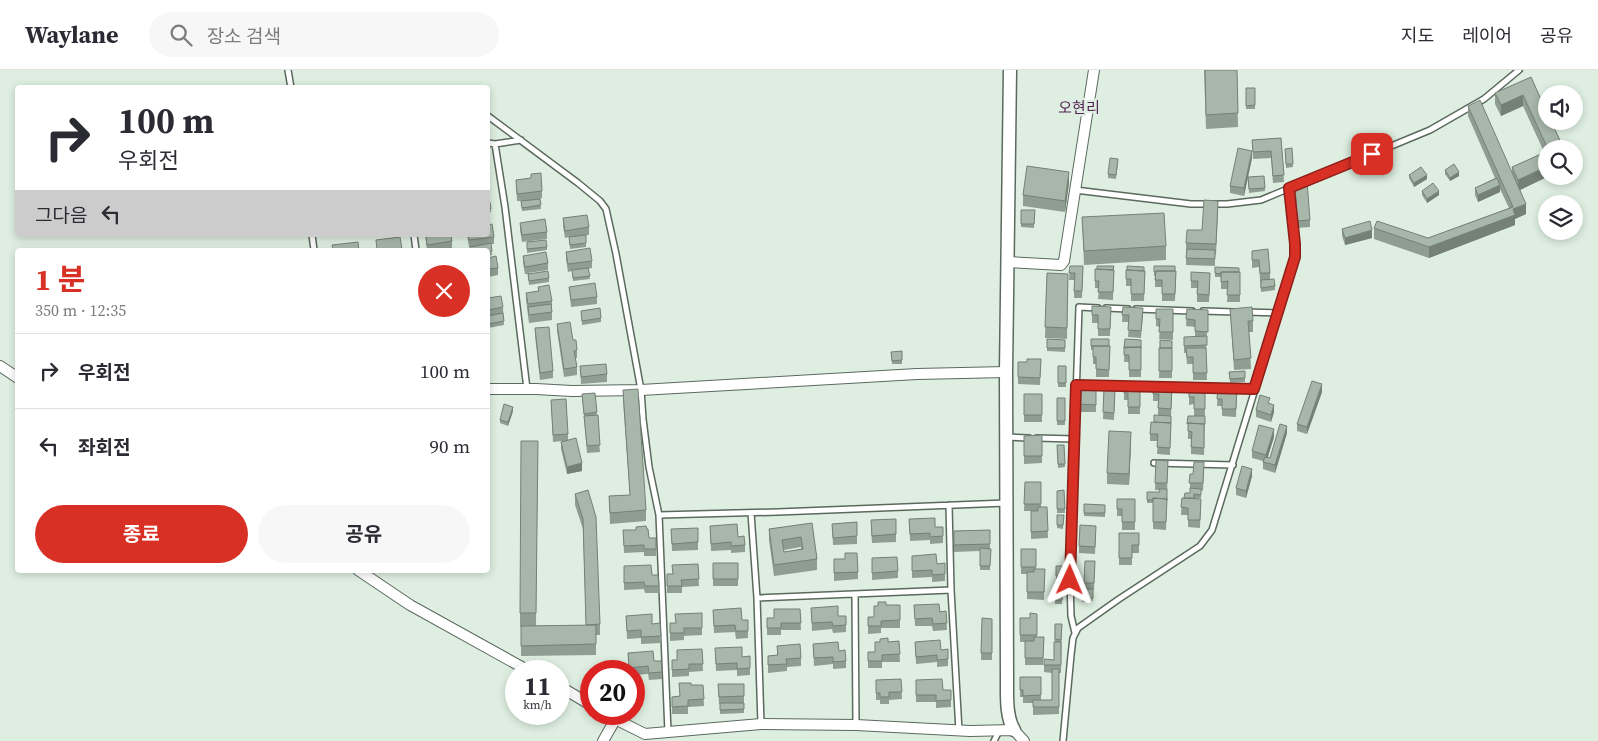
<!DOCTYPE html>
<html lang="ko">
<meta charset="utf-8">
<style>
:root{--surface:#fff;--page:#f7f7f7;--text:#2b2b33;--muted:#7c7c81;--line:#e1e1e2;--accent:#d93025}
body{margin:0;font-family:"Source Serif 4","Noto Sans KR",serif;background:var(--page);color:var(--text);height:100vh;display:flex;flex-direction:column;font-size:19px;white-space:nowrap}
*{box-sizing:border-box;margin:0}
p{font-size:16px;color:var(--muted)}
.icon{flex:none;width:28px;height:28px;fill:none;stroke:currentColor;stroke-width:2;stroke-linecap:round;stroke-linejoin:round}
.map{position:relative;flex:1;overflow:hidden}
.panel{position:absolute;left:15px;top:178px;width:475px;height:325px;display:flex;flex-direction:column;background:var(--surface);border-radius:5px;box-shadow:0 2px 8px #0003}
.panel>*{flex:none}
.hud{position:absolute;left:15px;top:15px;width:475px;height:152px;border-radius:5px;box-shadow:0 2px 8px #0003;background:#fff;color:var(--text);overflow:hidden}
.fabs{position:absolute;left:1538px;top:15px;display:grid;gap:10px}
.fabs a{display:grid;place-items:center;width:45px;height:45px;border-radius:50%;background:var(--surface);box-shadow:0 2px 8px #0003;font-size:25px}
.speed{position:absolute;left:505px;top:590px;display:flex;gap:10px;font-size:25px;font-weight:700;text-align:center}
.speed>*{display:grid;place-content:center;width:65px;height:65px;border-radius:50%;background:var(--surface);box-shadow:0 2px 8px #0003;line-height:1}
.speed small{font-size:12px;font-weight:400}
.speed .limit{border:8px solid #d22;background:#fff;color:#111}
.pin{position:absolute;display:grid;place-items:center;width:42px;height:42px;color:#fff;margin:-21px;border-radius:10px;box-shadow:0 2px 8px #0006}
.me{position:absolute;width:55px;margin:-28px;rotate:1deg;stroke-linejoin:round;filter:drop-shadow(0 0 4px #0008)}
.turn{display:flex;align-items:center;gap:18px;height:105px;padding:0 20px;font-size:22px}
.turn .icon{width:65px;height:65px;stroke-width:2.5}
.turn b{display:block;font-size:35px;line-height:42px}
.then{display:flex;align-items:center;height:48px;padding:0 20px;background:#0003;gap:10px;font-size:19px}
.round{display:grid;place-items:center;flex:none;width:52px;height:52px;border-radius:26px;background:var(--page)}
.headline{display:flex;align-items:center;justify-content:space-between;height:85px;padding:0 20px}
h1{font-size:30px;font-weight:700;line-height:38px;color:var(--accent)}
.button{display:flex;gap:10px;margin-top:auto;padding:10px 20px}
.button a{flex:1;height:58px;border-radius:30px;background:var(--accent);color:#fff;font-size:20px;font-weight:700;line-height:58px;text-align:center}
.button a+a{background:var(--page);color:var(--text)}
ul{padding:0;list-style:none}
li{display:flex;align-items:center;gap:15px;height:75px;padding:0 20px;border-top:1px solid var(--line)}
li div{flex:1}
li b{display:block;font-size:19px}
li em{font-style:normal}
header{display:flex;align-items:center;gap:30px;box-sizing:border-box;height:70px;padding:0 25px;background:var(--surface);border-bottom:1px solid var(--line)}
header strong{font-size:24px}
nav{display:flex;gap:28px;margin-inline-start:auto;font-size:18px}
.search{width:350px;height:45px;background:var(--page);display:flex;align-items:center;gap:12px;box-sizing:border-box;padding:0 18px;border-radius:28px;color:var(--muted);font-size:19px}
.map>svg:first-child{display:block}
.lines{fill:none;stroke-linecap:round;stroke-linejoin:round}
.service-casing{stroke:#5b695e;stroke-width:8}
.minor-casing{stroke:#5b695e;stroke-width:12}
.tertiary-casing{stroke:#5b695e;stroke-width:15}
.service{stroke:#fff;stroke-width:5}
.minor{stroke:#fff;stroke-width:10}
.tertiary{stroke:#fff;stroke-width:12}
.wall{fill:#909d92;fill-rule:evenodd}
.shaded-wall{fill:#758077}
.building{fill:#a7b7aa;stroke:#758077;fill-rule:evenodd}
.route-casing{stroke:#8d1f18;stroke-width:12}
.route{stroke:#d93025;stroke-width:9}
.labels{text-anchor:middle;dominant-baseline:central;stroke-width:4.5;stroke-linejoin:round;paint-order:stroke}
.quarter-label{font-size:15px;fill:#532355;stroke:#deefe1}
</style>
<header>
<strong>Waylane</strong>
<div class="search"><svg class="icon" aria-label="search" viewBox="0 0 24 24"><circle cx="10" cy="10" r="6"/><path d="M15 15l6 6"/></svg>장소 검색</div>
<nav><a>지도</a><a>레이어</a><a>공유</a></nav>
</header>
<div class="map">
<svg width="1598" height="671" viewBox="0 0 1598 671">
<rect width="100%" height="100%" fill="#deefe1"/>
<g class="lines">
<!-- service casing -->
<g class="service-casing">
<path id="service" d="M288 0 291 18
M488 46 578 113 600 131 606 139 616 184 641 320 643 349 649 397 659 445
M488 73 495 74 521 70
M495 74 505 137 527 319
M1075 120 1191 134H1227L1261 130 1430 60 1484 29 1519 0
M312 165 314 180
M414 165 416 180
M1106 238 1128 239
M1136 239 1192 241
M1203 241 1235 242
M1246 242 1278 243
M1076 315 1159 317
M1168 317 1254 319
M1007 367 1029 368
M1037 368 1074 369
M1154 393 1233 395
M949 435 951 520 959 661
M751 443 757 528 761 654
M855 525 856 655
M757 528 951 520
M1075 563 1071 546 1070 509 1079 237 1098 238
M668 662 659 445 778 442 1006 433
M994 671 999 661
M1063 671 1071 585 1073 568 1078 558 1119 529 1200 476 1212 460 1293 195 1295 174 1289 118"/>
</g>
<!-- minor casing -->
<g class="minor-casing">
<path id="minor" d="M1008 192 1061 195 1064 191 1094 0
M0 296 18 308
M488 319H536L572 321 641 320 917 304 1006 302
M358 500 410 535 529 601
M559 616 591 635
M605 644 645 664 761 654 856 655 970 661 1014 660 1024 671
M603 671 615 650"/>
</g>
<!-- tertiary casing -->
<g class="tertiary-casing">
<path id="tertiary" d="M1010 0 1006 302 1007 611C1007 627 1006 647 1014 660"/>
</g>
<!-- service -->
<use href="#service" class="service"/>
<!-- minor -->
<use href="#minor" class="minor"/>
<!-- tertiary -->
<use href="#tertiary" class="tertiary"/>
</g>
<!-- wall -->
<path class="wall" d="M1204 0H1237L1238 57 1206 59Z
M1531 7 1564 79H1546V106H1549L1520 120 1526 144 1515 149V155L1429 188 1374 169V158L1428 168 1509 138 1500 119V122L1478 132 1475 125V118L1495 108 1468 46V36L1512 102V97L1544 82 1523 36 1501 46 1495 34V23Z
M1246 18H1255V39H1246Z
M1281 68 1284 112 1273 113 1271 88 1253 89 1252 70Z
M1292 78 1293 97 1286 98 1285 79Z
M1252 88 1244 126 1230 123V116Z
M1118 93 1116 109 1108 108V104Z
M1445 100 1459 106 1450 111 1445 104Z
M531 104 542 121V128L540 129 541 139 522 141 521 131H517L516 110 531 108Z
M1409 105 1427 109 1414 117 1409 108Z
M1248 107 1265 118V121L1249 123Z
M1295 112 1310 150V157L1297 158Z
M1069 113 1065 142 1023 136V125Z
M1422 121 1439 125 1427 133 1422 125Z
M488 132 491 139V142L488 143Z
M1021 140H1035L1034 158 1021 157Z
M1218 142 1216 185 1215 184V196L1186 195V173L1202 160Z
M1082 147 1166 176V190L1084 195Z
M563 148 589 157V165H586V177L570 179 569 167 565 168 563 156Z
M520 153 547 162V169L522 172 520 160Z
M1342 159 1372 168 1345 175 1342 166Z
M425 165 452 171V178L440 180H427Z
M467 165H488L494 167V174H491L492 185 488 186V180H470V177H469Z
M527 172 547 177V180L527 183Z
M1252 181 1270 203V209L1275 216V220L1261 222 1259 197 1252 198Z
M566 182 592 191V198L588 199 590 209 573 211 572 201 568 202 566 189Z
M523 186 548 193V200L528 203 549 208V212L529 215 528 204H525L523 193Z
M488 188 498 198V205L488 207Z
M1070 196H1083L1082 228H1074V210H1069Z
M1114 196 1113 230 1098 229 1099 218H1095V199Z
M1154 196 1176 201 1175 231H1162V217H1155V206H1154Z
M1215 197 1240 210V232H1227L1228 219H1221V207H1215Z
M1126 200 1145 201 1144 231H1131V216H1126Z
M1191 202 1210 210 1209 232H1197V218H1191Z
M1047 203 1068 204 1067 269 1045 268Z
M538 217 552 231V250L529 253 526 230V223L538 221Z
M569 217 597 227V234L571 237Z
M488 228 503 237 504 255 488 258Z
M1092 236 1111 237 1110 266H1098V253H1092Z
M1123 237 1143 245 1141 268 1128 267 1129 252H1122Z
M1156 239H1173V270L1159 269 1160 257 1156 256Z
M1187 239 1208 240 1206 283 1207 310H1193V294H1187L1186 283H1184V267H1195V257L1186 256Z
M1230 239 1253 251V262H1249L1251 299 1234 300Z
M581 241 601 248V252L582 255Z
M557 254 573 270 577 280V288H575L577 297V305L564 307 557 261Z
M535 258 553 301V308L540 310 535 266Z
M1047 269 1065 270V282L1047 281Z
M1091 269 1110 276 1109 307H1096V294H1093V280H1091Z
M1125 269 1141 270V307H1129V292H1124Z
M1160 270 1172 271V308H1159Z
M902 281V294H892L891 282Z
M1041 289 1040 315 1018 314V292H1027Z
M580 296 607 304V312L581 314Z
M1058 296H1066V317H1058Z
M1245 301V312L1230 313 1229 302Z
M1124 313 1140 314V344H1128V330H1124Z
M1080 314H1096V342H1079Z
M1153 315 1172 323 1171 346 1158 345V331H1153Z
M1189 316H1205V347L1204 385 1191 384V369H1188V346H1194V334L1189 335Z
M1218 316 1237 317 1236 347 1222 346V336H1217Z
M1104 319H1115L1114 350 1103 349Z
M623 320 646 440V451L610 454 609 426 630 425 623 331Z
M1322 322 1307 364 1297 361V354Z
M595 323 600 382 587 383 582 324Z
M1024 324H1042V352H1024Z
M1057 328H1065V355H1057Z
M551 330 568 364V370L582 401 567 404 561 379V372L563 371 553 372Z
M1270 334 1274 342 1271 352 1256 347V340Z
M513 341 508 356 500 353V350Z
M1171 346 1170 385 1157 384 1158 371H1150V364L1154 352Z
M1287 363 1275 403 1263 399V391L1252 388V381L1274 367 1268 387 1270 388Z
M1042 365V393L1024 394V366Z
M538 371 536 556H586L583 459 575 435V424L588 420 600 554V565H596V585L521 586V557H520V543Z
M1131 373 1129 415 1107 414V403Z
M1057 375H1064L1065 397 1058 398Z
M1156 390 1168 391 1166 460 1153 459V433H1147V422H1160L1159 420H1155Z
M1204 399 1203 421 1201 420V428H1194L1201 429 1200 458 1188 457V445H1181L1182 428H1184L1190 423V404H1193Z
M1252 406 1246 428 1236 425V418Z
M1025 412H1041V437H1047L1048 468 1031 469V441H1032H1024Z
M1064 420 1065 443H1057V421Z
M1117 429H1135V460H1122V446H1117Z
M1084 434 1105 435V447L1084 446Z
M1057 445H1064L1063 459 1057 458Z
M896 449V472L872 473 871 458Z
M909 449 935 457H943V473L930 474V470L910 471Z
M857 452V474L833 475 832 454Z
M812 453 817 489V500L774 506 769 470V459ZM801 477V479L784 482V480Z
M710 456 738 467 745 475V482L731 483V480L711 481Z
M671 459 698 472V480L672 481Z
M623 460 649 468H656V486H644V482L624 483Z
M990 460V500H980V481L954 482V461Z
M1096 463 1095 484 1079 483V476Z
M1119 463H1139V483H1132V495H1119Z
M1021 479H1036V499H1045L1044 530 1027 529V504H1021Z
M912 486 937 494 945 504V511L932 512V507L912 508Z
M872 488 898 501V508L872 510Z
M834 489 858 502V509L834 511Z
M1085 491H1095L1094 520H1093V531L1082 532V519H1084Z
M713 493H738V516H713Z
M698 494 699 516 682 517V523H667V504H672Z
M624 496 652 505H658L659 523H645L644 519 624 520Z
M1056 496H1063V510H1056Z
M1055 512H1063L1062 534H1055Z
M886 535H900V558H881V563L868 564V547H874Z
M914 535 940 542 946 541 947 560 933 561 932 556H915Z
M811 538 838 546 846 555V562L833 563 832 559 812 561Z
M800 539 801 560H781V565H767V548H774Z
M713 540 742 550 748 561V568L736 569 735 562 714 563Z
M702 543V565L684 566V570L670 571V553H675Z
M1037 544V567H1044L1043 595H1025V572H1020V548H1030Z
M626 546 652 554 661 566V573L641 574V568L627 569Z
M982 548 992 549V590H981Z
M1055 554H1062L1061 603H1059V644L1033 645V633H1023V627H1020V607H1041V630H1052V603L1044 602V589L1054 590Z
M899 571 900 592H882V598H868V582H875L888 572Z
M915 572 941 580 948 589V596L937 597V592L916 594Z
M813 574 839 581 846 591V598L833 599V594L814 596Z
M777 576 801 588V596L787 597V601L768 603V586L777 585Z
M715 578 742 587 750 586V605L737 606V600L716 601Z
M702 579 703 601 689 602V606L672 607V590H677Z
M628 583 654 591 662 602V609L649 610 648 604 634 605V601H629Z
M901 609 902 629 889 630V634H880V630H876V610Z
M916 610 943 620H951V637L936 638V632H916Z
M718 614H744V643L720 644V634H719Z
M691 615H703L704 636 688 637V644H672V627L679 626Z"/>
<!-- shaded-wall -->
<path class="shaded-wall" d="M1523 25V36L1501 46V35Z
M1252 81V88L1244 126V118Z
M1546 97V106H1549L1518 121V110Z
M1069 102V113L1065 142V131Z
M1459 102V106L1450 111V108Z
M1427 105V109L1414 117V113Z
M1500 115V122L1478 132V125Z
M1439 121V125L1427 133V129Z
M1526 134V144L1515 149V155L1429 188V177Z
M1372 160V168L1345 175V168Z
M1322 314V322L1307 364V357Z
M1274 335V342L1271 352V345Z
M513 337V341L508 356V352Z
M1287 356V363L1275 403V395Z
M1274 359V367L1266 392V385Z
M1131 362V373L1129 415V404Z
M582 393V401L567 404V397Z
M1252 399V406L1246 428V421Z"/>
<!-- building -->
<path class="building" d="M1205 0H1237L1238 43 1206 45Z
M1531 7 1546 41V51H1551L1564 79H1548L1523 25 1501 35 1495 23Z
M1246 18H1255V35L1246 36Z
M1480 30 1526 134 1513 139 1515 145 1429 177 1374 158 1377 151 1428 168 1513 137 1468 36Z
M1281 68 1284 105 1273 106 1271 81 1253 82 1252 70Z
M1238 78 1252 81 1244 118 1230 116Z
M1292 78 1293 94H1286L1285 79Z
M1546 82V97L1518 110 1512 97Z
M1110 88 1118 89 1116 105 1108 104Z
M1454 94 1459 102 1450 108 1445 100Z
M1027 96 1069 102 1065 131 1023 125Z
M1421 97 1427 105 1414 113 1409 105Z
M541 103 542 121 517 124 516 110 531 108V104Z
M1264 106 1265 118 1249 119 1248 107Z
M1497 108 1500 115 1478 125 1475 118Z
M1307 111 1310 150 1297 151 1295 112Z
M1433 113 1439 121 1427 129 1422 121Z
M540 129 541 135 522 138 521 131Z
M1204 130 1218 131 1216 174 1186 173 1187 160H1202Z
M488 132H490L491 139H488Z
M1021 140H1035L1034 154H1021Z
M1164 143 1166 176 1084 181 1082 147Z
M587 145 589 157 565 161 563 148Z
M545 149 547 162 522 165 520 153Z
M1370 151 1372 160 1345 168 1342 159Z
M492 154 494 167 469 170 468 165H488V155Z
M426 165H451L452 171 427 175Z
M586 165V173L570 175 569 167Z
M400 167 402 179 377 180 376 170Z
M546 170 547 177 527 179V172Z
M358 172 359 180H333L332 175Z
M491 173 492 181 488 182V180H471L470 177Z
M590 178 592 191 568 194 566 182Z
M1187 179 1215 180V189L1186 188Z
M1268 179 1270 203H1260L1259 190H1252V181Z
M546 182 548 193 525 197 523 186Z
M496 186 498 198 488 199V188Z
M1070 196H1083L1082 221H1074L1075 203H1069Z
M1097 196H1114L1113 200 1097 199Z
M1127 196 1144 197V201L1127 200Z
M1154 196H1175V201H1156V202H1154Z
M1215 197 1239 198V202H1221V204L1215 203Z
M588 198 590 206 573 208 572 200Z
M1095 199 1114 200 1113 222H1098L1099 211H1095Z
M1126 200 1145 201 1144 224H1131V209H1126Z
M548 201 549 208 529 211 528 204Z
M1156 201H1176L1175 224H1162V210H1155Z
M1191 202 1210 203 1209 225 1197 224 1198 211H1191Z
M1221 202H1240V225H1227L1228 211 1221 212Z
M1047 203 1068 204 1067 258 1045 257Z
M1274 209 1275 216 1261 218V210Z
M595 213 597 227 571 230 569 217Z
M549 215 552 231 528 234 526 223 539 221 538 217Z
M501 226 503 237 488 240V228Z
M551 234 552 242 529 245 528 237Z
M1092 236 1111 237 1110 259H1098V245H1092Z
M1123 237 1143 238 1141 261 1128 260 1129 245H1122Z
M1252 237 1253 251H1248L1251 288 1234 290 1230 239Z
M600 238 601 248 582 251 581 241Z
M1156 239H1173V262H1159L1160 249H1156Z
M1187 239 1208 240V262L1195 261V250L1186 249Z
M503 243 504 251 488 254V246Z
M570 252 573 270H576L577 280 574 281 577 297 564 299 557 254Z
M549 257 553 301 540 303 535 258Z
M1207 266V275L1184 276V267Z
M1047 269 1065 270V278H1047Z
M1091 269H1109V276H1091Z
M1125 269 1141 270V278V277L1124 278Z
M1160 270 1172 271V278H1160Z
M1093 276H1110L1109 300 1096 299V287H1093Z
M1124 277H1141V300H1129V285H1124Z
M1159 278H1172V301H1159Z
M1186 278H1206L1207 303H1193V287H1187Z
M902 281V290L892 291 891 282Z
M1027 289H1041L1040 308 1018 307V292H1027Z
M606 294 607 304 581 307 580 296Z
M1058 296H1066V313H1058Z
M1245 301V308L1230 309 1229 302Z
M1312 311 1322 314 1307 357 1297 354Z
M1124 313 1140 314V337H1128V323H1124Z
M1080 314H1096V335L1079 334Z
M1153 315H1172L1171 339 1158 338 1159 324H1153Z
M1189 316H1205V339H1194V327H1189Z
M1218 316 1237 317 1236 339H1222V329H1217Z
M638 319 646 440 610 443 609 426 630 425 623 320Z
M1104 319H1115L1114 343 1103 342Z
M595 323 597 342 584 344 582 324Z
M1024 324H1042V345H1024Z
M1260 325 1270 328 1268 333 1274 335 1271 345 1256 340Z
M1057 328H1065V351H1057Z
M566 329 568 364 553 365 551 330Z
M504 334 513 337 508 352 500 350Z
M598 345 600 375 587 376 584 346Z
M1154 345 1171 346V353L1154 352Z
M1188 346H1205V354H1204L1188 353 1187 354Z
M1151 352 1171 353 1170 378 1157 377 1158 364H1150Z
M1188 353 1204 354V378L1191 377 1192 362 1188 361Z
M1280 354 1287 356 1275 395 1263 392 1265 387 1270 388Z
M1259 355 1274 359 1266 385 1252 381Z
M1109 361 1131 362 1129 404 1107 403Z
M1042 365V386H1024V366Z
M576 368 582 393 567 397 561 372Z
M521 371H538L536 543H520Z
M1057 375H1064L1065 394H1058Z
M1156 390 1168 391 1167 413H1155Z
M1194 392H1204L1203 413H1189L1190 404H1193Z
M1242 396 1252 399 1246 421 1236 418Z
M1025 412H1041V434H1024Z
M1190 418 1201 419V425L1194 424V428H1184L1185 423H1190Z
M1159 419H1167V430V429L1153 428V430H1147V422H1160Z
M588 420 596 447 600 554 586 555 583 449 575 424Z
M1064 420 1065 439H1057V421Z
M1153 428 1167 429 1166 452H1153Z
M1182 428 1201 429 1200 450H1188V438L1181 437Z
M1117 429H1135V452H1122V439H1117Z
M1084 434 1105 435V443H1084Z
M1038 437H1047L1048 461 1031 462V441H1038Z
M1057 445H1064L1063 455H1057Z
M935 448V457H943V466L930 467V463L910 464 909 449Z
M896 449V464L872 466 871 450Z
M857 452V466L833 468 832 454Z
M812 453 817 489 774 495 769 459ZM801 467 803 479 784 482 782 470Z
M737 454 738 467 744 466 745 475 731 476V472L711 474 710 456Z
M1080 455 1096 456 1095 477 1079 476Z
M646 456 647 459H648L649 468H656V479H644V475L624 476 623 460H636V457Z
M698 458V472L672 474 671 459Z
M990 460V474L954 475V461Z
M1119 463H1139V475H1132V488H1119Z
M980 478 991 479 990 496H980Z
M1021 479H1036V497H1021Z
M845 483H857L858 502 834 503V489H845Z
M936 484 937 494 945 493V504L932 505V500L912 501V486Z
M897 487 898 501 872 503V488Z
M1085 491H1095L1094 513H1084Z
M713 493H738V509H713Z
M698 494 699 509 681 510 682 516H667V504H673L672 495Z
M651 495 652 505H658L659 516H645L644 512 624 513V496Z
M1056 496H1063V506H1056Z
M1034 499H1045L1044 522H1027V502H1034Z
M1055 512H1063L1062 530H1055Z
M1082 519H1093V528H1082Z
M878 532H886V535H900V550L881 551V556H868V547H874V536H878Z
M939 534 940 542 946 541 947 553 933 554 932 548 915 549 914 535Z
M838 536V546H846V555L833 556 832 552 812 553 811 538Z
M741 538 742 550H748V561H736L735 555 714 556 713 540Z
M774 539H800L801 553H781V558H767V548H774Z
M702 543V558H684V563H670V553H676L675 544Z
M1030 543 1037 544V565H1020V548H1030Z
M652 544V554L660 553 661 566 641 567V560L627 561 626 546Z
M982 548 992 549V583H981Z
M1055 554H1062L1061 570 1055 569Z
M596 555V574L521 576V556Z
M1034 567H1044L1043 588H1025V571H1034Z
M888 568V572L899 571 900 584 882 585V591H868V582H875V572H880V569Z
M940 570 941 580 948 579V589L937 590V585L916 587 915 572Z
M838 572 839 581 845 580 846 591 833 592V587L814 588 813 574Z
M1054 572H1061V595H1044V589L1054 590Z
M800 574 801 588 786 589 787 594 768 595V586L778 585 777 576Z
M742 577V587L750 586V598L737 599V593L716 594 715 578Z
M702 579 703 594H689V599L672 600V590H677V580Z
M653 581 654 591H661L662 602 649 603 648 596 629 598 628 583Z
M1052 599H1059V637H1033V630H1052Z
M1020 607H1041V625L1023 626V620H1020Z
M901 609 902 622H889V627H880V623H876V610Z
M942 609 943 620H951V630L936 631V625H916V610Z
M679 613H691V615H703L704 629 688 630V636L672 637V627L680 626Z
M718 614H744V626L719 627Z
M720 633H744V639L720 640Z"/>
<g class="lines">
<!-- route casing -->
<g class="route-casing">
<path id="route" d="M1070 510 1076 315 1254 319 1295 187V174L1289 118 1372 84"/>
</g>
<!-- route -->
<use href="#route" class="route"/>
</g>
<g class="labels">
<!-- quarter labels -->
<g class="quarter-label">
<text x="1079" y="37">오현리</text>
</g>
</g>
</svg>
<div class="fabs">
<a><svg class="icon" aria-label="sound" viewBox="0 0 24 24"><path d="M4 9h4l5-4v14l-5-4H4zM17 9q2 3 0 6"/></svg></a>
<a><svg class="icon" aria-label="search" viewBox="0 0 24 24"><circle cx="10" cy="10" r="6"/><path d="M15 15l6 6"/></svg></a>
<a><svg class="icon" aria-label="layers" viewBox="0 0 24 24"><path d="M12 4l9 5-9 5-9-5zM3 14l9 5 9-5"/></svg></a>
</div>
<div class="speed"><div>11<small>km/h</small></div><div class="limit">20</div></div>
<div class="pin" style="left:1372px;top:84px;background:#d93025"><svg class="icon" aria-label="arrive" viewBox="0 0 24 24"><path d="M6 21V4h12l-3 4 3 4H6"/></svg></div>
<svg class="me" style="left:1070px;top:510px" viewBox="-20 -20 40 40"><path d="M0-17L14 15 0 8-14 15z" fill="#d93025" stroke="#fff" stroke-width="4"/></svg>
<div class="hud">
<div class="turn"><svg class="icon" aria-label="right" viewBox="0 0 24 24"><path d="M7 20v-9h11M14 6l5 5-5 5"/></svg><div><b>100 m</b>우회전</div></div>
<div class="then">그다음<svg class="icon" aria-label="left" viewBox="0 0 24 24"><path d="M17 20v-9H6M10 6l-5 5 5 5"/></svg></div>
</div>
<section class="panel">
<div class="headline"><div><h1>1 분</h1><p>350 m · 12:35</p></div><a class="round" style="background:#d93025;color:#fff"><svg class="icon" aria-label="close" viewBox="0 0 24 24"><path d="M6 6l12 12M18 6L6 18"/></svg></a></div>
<ul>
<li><svg class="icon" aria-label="right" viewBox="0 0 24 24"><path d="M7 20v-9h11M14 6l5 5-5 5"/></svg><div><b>우회전</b></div><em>100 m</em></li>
<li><svg class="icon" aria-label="left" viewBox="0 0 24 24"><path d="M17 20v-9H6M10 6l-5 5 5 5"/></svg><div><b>좌회전</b></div><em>90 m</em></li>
</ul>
<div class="button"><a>종료</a><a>공유</a></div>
</section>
</div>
